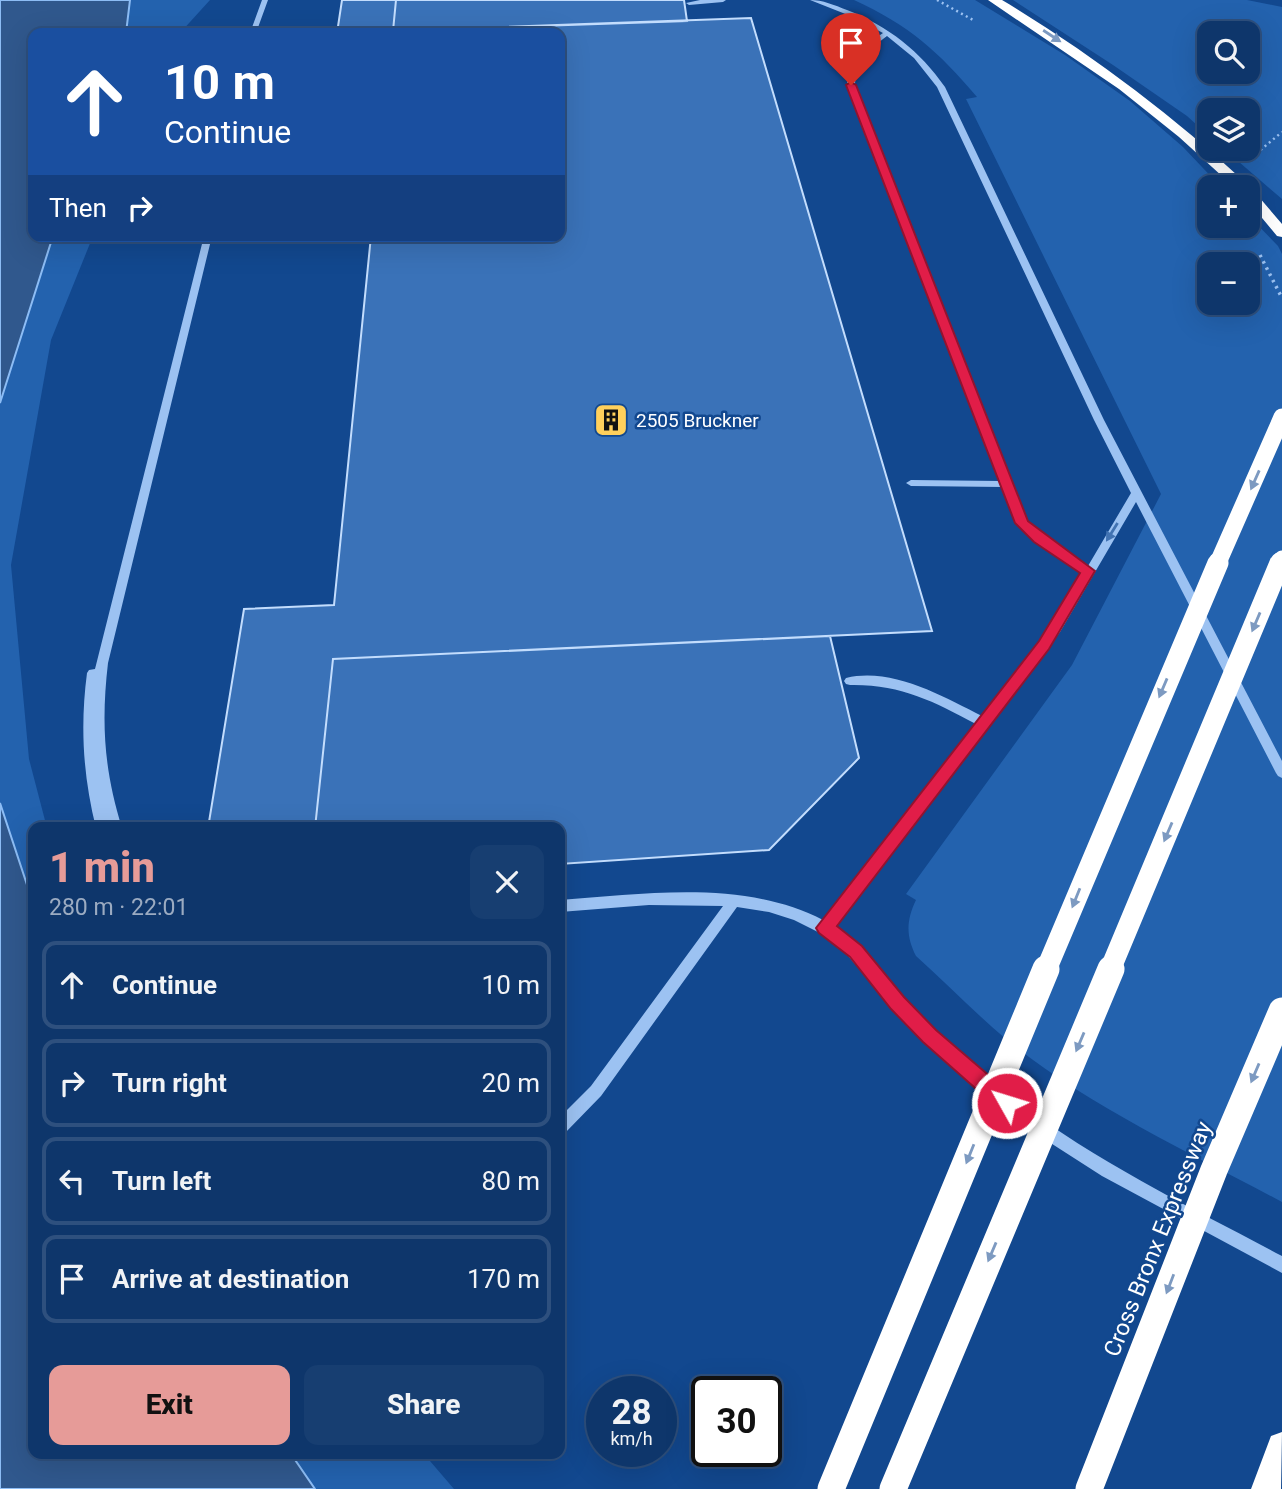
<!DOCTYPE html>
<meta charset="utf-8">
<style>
:root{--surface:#0e366b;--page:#173e71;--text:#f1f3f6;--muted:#9babc1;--line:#2e507e;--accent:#e69b98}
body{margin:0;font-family:Roboto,sans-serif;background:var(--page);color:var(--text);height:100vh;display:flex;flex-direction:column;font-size:26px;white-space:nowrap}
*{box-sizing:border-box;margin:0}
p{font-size:23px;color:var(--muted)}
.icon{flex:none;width:38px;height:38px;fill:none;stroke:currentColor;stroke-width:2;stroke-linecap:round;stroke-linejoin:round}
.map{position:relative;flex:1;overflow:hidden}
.details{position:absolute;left:28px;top:822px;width:537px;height:637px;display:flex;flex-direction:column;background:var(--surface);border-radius:14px;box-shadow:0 7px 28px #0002,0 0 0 2px var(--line)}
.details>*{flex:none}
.top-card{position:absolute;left:28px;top:28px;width:537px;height:214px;border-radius:14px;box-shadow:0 7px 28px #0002,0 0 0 2px var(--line);background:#1a4fa0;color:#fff;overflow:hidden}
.fabs{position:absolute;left:1197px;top:21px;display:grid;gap:14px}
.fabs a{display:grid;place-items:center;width:63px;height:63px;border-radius:14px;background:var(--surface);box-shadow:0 7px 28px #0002,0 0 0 2px var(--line);font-size:35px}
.speed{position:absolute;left:586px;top:1376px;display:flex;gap:14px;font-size:35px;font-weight:700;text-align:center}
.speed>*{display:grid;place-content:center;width:91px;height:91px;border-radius:50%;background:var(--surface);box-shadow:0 7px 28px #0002,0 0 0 2px var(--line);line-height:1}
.speed small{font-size:18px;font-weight:400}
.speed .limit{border:4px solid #111;border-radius:10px;background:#fff;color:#111}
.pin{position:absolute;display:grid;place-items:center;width:60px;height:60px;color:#fff;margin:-72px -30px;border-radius:50% 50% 50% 0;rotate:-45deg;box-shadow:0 0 7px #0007}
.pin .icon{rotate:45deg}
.me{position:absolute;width:77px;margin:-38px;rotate:309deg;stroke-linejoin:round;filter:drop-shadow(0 0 5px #0008)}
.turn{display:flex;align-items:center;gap:24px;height:147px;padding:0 21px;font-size:32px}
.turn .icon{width:91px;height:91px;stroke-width:2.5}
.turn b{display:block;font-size:49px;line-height:60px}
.then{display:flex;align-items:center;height:66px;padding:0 21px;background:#0003;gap:14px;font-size:26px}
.round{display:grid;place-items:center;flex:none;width:74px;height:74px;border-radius:14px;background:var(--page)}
.overview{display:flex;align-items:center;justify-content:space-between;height:119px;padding:0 21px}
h1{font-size:42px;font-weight:800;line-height:52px;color:var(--accent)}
.cta{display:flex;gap:14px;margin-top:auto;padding:14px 21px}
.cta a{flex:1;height:80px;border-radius:14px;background:var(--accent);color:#111;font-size:28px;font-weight:800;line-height:80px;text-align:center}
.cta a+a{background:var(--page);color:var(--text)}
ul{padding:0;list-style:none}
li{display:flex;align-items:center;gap:21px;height:88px;margin:0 14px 10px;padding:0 7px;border:4px solid var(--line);border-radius:14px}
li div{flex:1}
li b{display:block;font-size:26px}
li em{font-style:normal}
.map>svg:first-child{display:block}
.green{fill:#2362ae;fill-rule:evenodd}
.water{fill:#30588d;stroke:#8dbdf5;stroke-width:2}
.building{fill:#3a72b8;stroke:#c3ddfd;stroke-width:2}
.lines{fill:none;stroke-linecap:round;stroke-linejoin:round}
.path-far1{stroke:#9cc2f2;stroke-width:2.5;stroke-dasharray:2 3.5;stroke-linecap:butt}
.path{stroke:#9cc2f2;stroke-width:3.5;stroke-dasharray:2.5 4.5;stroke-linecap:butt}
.minor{fill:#9cc2f2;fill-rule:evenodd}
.highway{fill:#fff;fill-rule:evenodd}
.highway-bridge-far2{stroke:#fff;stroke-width:17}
.highway-bridge-far1{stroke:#fff;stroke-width:21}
.highway-bridge{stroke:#fff;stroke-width:27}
.oneway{fill:#7d9ac1}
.oneway2{fill:#4273b2}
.route{fill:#e11d48;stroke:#92132f;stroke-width:2}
.labels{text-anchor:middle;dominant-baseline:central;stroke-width:5;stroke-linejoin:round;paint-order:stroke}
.poi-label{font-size:19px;fill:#fff;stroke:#12488f;text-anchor:start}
.near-street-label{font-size:23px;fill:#fff;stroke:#12488f}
</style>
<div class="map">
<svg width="1282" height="1489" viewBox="0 0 1282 1489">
<rect width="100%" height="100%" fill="#12488f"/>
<!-- green -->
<path class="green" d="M130 0H210L180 33H126Z
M854 0H975L1065 55 1130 101 1183 147 1221 187H1209V226H1248V215L1278 246 1282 254V1202C1189 1152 1088 1106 1006 1039 975 1013 946 983 916 956 906 936 906 921 916 900L906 894 1072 665 1161 494 966 99 977 97C939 52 909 25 854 0ZM1209 264H1248V303H1209Z
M1013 0H1247L1282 7V199L1224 149H1248V110H1209V136L1187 116 1113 65ZM1209 33H1248V72H1209Z
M53 236H93L51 340 11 565 29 759 47 828H33V903L0 803V403Z
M291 1454H424L454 1489H315Z"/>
<!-- water -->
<path class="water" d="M0 0H130L126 33H33V236H53L0 403Z
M0 803 33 903V1454H291L315 1489H0Z"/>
<!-- building -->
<path class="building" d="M342 0H396L393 31 751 18 932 631 333 659 315 828H208L244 609 334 605 371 236H560V33H337Z
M396 0H684L687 21 393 31Z
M830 636 859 758 769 850 560 864V828H315L333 659Z"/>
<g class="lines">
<!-- path-far1 -->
<path class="path-far1" d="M937 0 973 20
M1252 157 1282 132"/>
<!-- path -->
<path class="path" d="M1260 255 1282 298"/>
<!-- minor -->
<path class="minor" d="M262 0H268L256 33H250Z
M726 0 723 2 689 5 686 3 700 0Z
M810 0C823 0 834 5 847 10 888 26 920 51 945 87L1104 420 1282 761V778L1278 776 1276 773 1136 502 1060 632 834 927C860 946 878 972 900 996 925 1024 953 1049 981 1073 1072 1150 1178 1201 1282 1256V1273L1102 1176 1035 1133 1003 1109 960 1073 919 1035 881 994 849 957 826 936 794 920 769 912 737 907 601 1096 565 1133 560 1135V1117L591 1086 723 906 649 905 560 912V900C646 894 743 879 823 920L976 724C933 701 900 684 850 685L846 684 844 681 846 678C892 667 942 696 982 716L1052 626 1083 573 1035 541 1018 525 1003 487 911 486 906 483 911 480 1000 481 847 85C849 60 863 47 883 33L848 15ZM887 36 914 58 937 87 1094 420 1131 493 1088 566 1043 535 1027 521 855 85C856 62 869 49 887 36Z
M204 236H212L108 663C101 723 104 770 122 828H109V825V828H96C83 776 80 726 87 673L89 670 95 669Z"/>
<!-- highway -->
<path class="highway" d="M988 0H1002C1090 53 1171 114 1247 184L1249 187 1248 189 1234 187 1179 137 1119 89Z
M1248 189 1253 190 1282 224V237L1277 236 1248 201Z
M1282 1432 1281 1489H1251L1271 1436Z"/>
<!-- highway-bridge-far2 -->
<path class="highway-bridge-far2" d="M1217 565 1282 417
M1280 565 1282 559"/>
<!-- highway-bridge-far1 -->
<path class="highway-bridge-far1" d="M1046 970 1218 563
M1110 970 1280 563"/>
<!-- highway-bridge -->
<path class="highway-bridge" d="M831 1489 1046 969
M893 1489 1111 969
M1089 1489 1214 1170 1282 1011"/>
</g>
<!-- one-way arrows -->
<defs><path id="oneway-solid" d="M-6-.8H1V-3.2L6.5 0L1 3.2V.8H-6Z" transform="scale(1.75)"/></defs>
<g class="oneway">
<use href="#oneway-solid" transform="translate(1052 36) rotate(33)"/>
<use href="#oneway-solid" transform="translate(1255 480) rotate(114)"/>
<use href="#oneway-solid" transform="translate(1256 622) rotate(113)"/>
<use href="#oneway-solid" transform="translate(1163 688) rotate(113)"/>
<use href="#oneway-solid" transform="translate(1168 832) rotate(113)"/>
<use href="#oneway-solid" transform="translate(1076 898) rotate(112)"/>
<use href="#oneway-solid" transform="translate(1080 1042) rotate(113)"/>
<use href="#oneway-solid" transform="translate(1255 1073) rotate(113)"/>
<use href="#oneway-solid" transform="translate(970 1154) rotate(112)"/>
<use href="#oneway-solid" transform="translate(992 1252) rotate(113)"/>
<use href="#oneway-solid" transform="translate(1170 1284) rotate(111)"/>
</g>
<use class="oneway2" href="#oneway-solid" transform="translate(1112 532) rotate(122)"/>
<!-- route -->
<path class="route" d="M851 82 856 85 1028 521 1095 571 1049 649 837 926 862 946 904 997 936 1030 1014 1097 1017 1103 1014 1110 1007 1112 1000 1110 923 1042 891 1009 850 957 819 933 816 928 1039 641 1080 573 1034 542 1015 523 846 85Z"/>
<!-- icons -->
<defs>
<g id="building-square" transform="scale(1.75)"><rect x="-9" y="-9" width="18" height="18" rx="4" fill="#ffd05c" stroke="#12488f"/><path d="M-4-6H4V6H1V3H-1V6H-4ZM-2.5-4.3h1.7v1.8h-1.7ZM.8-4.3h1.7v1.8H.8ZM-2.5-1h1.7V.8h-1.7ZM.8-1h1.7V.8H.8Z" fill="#111"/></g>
</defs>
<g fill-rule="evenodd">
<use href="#building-square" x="611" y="420"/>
</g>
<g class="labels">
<!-- poi labels -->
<g class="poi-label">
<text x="636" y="420">2505 Bruckner</text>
</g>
<!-- near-street labels -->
<g class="near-street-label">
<text transform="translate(1158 1239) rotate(-68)">Cross Bronx Expressway</text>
</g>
</g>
</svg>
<div class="fabs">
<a><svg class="icon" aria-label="search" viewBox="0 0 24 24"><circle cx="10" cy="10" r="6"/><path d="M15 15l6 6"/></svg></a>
<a><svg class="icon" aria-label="layers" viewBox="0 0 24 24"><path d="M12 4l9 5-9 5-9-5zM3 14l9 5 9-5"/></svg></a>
<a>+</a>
<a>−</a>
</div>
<div class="speed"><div>28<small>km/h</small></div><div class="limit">30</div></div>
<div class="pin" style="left:851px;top:85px;background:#d93025"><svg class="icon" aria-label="arrive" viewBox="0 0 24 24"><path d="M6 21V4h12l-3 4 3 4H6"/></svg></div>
<svg class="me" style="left:1007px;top:1103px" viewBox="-20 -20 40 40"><circle r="17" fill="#e11d48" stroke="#fff" stroke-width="3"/><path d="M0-11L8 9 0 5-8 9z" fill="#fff"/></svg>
<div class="top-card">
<div class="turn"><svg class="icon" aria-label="ahead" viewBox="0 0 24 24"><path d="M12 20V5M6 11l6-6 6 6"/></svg><div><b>10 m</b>Continue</div></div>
<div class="then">Then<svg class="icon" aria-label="right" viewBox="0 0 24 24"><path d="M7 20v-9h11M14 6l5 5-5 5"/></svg></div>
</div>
<section class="details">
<div class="overview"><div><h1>1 min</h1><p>280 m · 22:01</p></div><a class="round"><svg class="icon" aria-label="close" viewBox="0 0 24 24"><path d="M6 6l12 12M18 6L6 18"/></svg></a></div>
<ul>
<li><svg class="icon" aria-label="ahead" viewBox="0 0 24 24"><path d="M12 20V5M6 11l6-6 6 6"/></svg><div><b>Continue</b></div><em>10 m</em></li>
<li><svg class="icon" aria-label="right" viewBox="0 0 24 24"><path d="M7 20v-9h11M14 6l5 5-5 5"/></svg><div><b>Turn right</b></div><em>20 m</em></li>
<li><svg class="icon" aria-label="left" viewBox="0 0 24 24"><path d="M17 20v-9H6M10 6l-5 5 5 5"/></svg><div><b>Turn left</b></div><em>80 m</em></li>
<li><svg class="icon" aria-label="arrive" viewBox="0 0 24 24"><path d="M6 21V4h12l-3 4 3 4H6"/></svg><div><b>Arrive at destination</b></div><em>170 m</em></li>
</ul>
<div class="cta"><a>Exit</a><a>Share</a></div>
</section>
</div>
